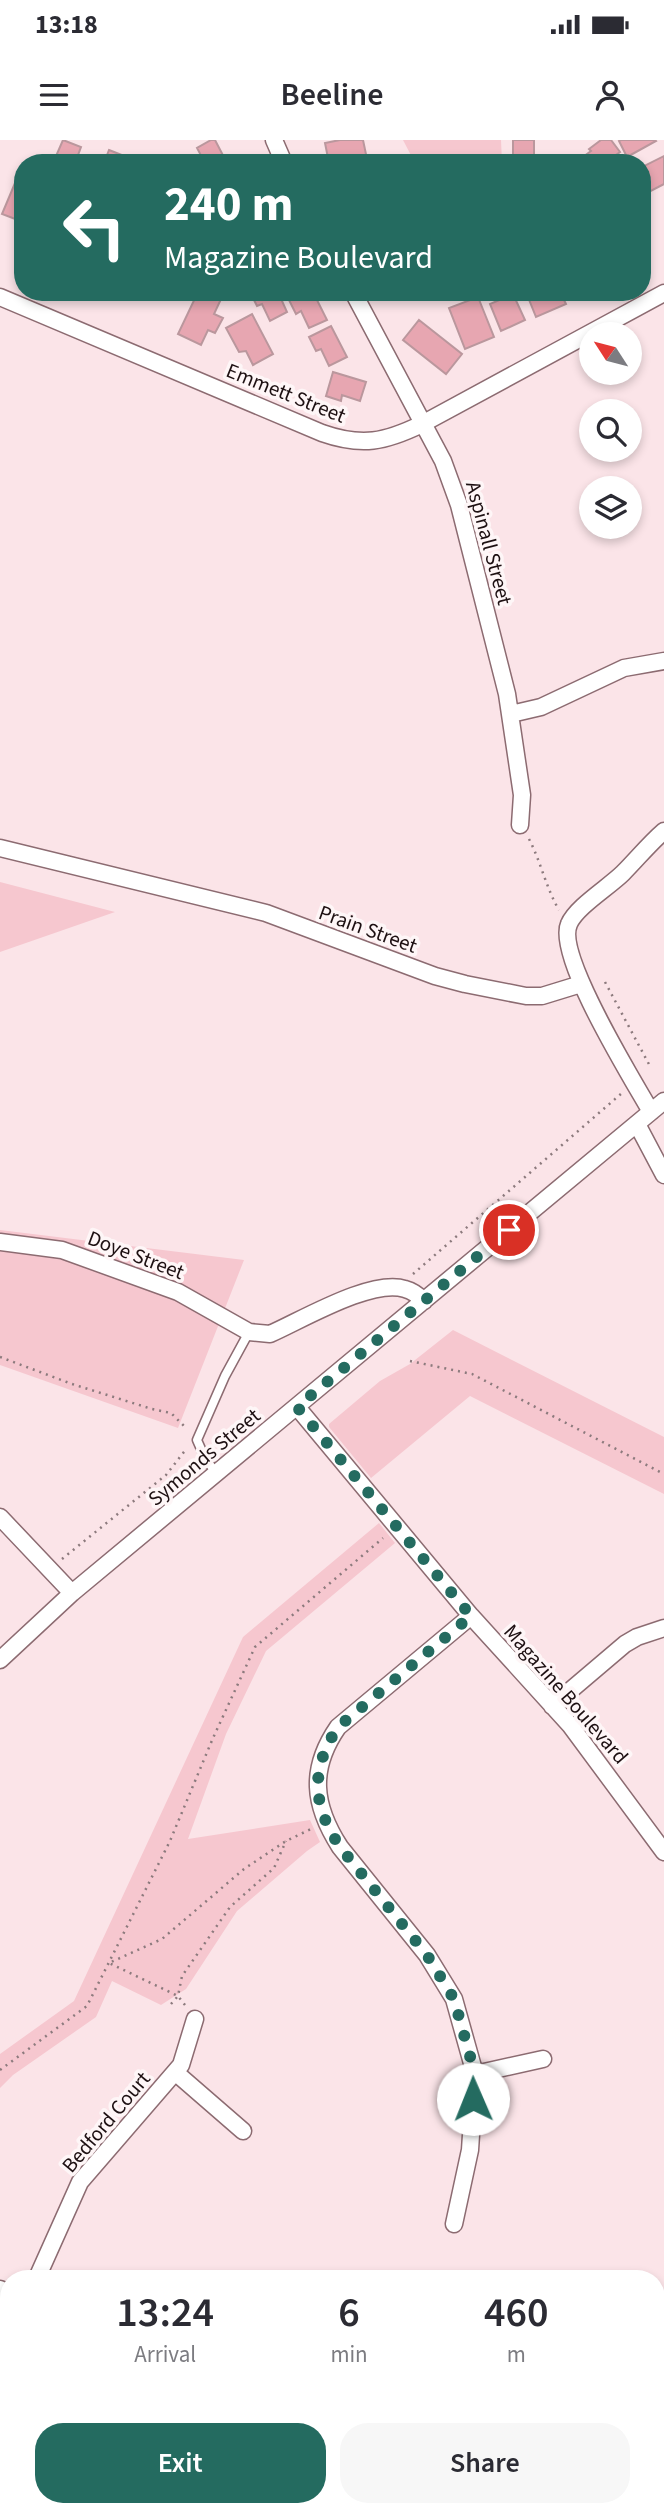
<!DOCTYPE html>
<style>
:root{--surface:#fff;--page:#f7f7f7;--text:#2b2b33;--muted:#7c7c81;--accent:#246b60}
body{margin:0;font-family:"Source Sans 3",sans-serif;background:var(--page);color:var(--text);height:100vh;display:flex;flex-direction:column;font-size:26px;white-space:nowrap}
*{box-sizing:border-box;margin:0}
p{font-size:23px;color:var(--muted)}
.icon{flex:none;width:38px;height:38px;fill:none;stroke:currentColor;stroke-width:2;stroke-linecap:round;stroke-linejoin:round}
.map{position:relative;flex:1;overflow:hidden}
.panel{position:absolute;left:0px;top:2130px;width:665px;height:247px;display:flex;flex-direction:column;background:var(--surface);border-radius:28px 28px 0 0;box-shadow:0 4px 10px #0003}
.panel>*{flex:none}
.top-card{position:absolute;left:14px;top:14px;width:637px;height:147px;border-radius:28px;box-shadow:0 4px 10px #0003;background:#246b60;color:#fff;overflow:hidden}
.needle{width:46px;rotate:306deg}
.buttons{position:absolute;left:579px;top:182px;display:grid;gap:14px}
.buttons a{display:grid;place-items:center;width:63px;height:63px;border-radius:50%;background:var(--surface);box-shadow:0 4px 10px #0003;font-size:35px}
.pin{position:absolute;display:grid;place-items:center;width:60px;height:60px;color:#fff;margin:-30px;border:4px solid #fff;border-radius:50%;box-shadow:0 2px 7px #0007}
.me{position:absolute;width:77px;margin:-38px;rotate:359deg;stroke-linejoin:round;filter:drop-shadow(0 0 5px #0008)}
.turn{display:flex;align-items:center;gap:24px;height:147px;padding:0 35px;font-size:32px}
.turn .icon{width:91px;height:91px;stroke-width:2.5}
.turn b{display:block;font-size:49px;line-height:60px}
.eta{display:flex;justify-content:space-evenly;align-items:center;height:119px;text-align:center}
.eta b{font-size:42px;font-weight:600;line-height:49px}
.cta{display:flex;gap:14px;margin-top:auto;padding:14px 35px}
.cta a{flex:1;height:80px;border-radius:28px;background:var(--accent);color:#fff;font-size:28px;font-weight:600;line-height:80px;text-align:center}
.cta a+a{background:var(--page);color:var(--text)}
.status{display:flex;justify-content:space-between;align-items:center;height:49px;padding:0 35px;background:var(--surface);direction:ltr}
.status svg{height:19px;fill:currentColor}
header{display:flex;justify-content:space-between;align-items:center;height:91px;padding:0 35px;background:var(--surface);font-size:32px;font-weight:600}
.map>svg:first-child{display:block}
.green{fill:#f6c7cf}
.building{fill:#e7a6b1;stroke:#ba979d;stroke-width:2}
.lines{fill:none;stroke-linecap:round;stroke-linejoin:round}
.service-casing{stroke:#8c6b71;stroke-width:11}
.minor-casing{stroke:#8c6b71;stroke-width:19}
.path{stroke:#8c7a7d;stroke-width:2.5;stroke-dasharray:2 5;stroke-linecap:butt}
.service{stroke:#fff;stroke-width:8}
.minor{stroke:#fff;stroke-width:16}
.route{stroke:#246b60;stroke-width:12;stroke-dasharray:0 21.6}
.labels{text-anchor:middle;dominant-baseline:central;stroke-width:7;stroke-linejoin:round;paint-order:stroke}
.street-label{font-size:21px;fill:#1d1012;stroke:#fef6f7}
</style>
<div class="status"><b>13:18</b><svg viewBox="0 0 49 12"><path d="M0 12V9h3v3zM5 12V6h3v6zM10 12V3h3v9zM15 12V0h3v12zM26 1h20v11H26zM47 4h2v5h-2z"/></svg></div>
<header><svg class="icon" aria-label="menu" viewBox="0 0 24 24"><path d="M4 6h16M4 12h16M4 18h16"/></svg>Beeline<svg class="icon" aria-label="person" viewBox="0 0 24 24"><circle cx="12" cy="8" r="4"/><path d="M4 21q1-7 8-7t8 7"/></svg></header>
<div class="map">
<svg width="664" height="2376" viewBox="0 0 664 2376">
<rect width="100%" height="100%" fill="#fbe4e8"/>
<!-- green -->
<path class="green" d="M403 0H501L502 23H415Z
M0 742 115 772 0 812Z
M0 1090 244 1120 178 1288 0 1225Z
M453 1190 664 1297V1354L470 1256 371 1338 329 1287V1284L380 1241 410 1224Z
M379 1383 395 1403 266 1511 226 1594 188 1699 310 1680 320 1702 307 1711 237 1771 186 1849 161 1865 112 1841 96 1877 13 1935 0 1948V1914L74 1861 243 1497Z"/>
<!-- building -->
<path class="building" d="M63 0 81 7 75 23H53Z
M211 0H215L227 23H205L197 8Z
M340 0H363L367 19 350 23H329L325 3Z
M513 0H534V17L513 16Z
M601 0H611L620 12 605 23H587L583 17 591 11 589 9Z
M621 0H655L656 1 627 17 619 1Z
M109 10 142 23H104Z
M664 16V44L647 53 642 43V27Z
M15 43 23 46V82L2 74Z
M198 152H213L222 157 214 174 223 178 215 193 208 190 201 205 178 194Z
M250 152H278L287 172 270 181 262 164 257 166Z
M305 152H313L327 180 309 188 301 171 296 174 289 160Z
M526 152H560L566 164 536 177Z
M513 154 525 180 501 191 490 164Z
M478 157 494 197 465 209 449 168Z
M252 174 273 214 253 225 246 211 239 212 226 188Z
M419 180 462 214 446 234 403 200Z
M331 186 347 217 329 226 321 209 316 211 309 197Z
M333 232 366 242 360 261 342 255 341 261 326 256Z"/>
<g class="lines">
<!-- service casing -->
<g class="service-casing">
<path id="service" d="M216 1333 205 1318 197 1300 225 1236 249 1192"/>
</g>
<!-- minor casing -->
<g class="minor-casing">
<path id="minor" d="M274 0 284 23
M353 152 443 321 459 365 507 554 522 655 520 685
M0 157 322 293C362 307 385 302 422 284L664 153
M511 574 541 567 624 528 664 521
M0 708 266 773 435 836 465 844 526 856H542L581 844
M651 972C633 940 555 815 569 784 576 767 609 747 623 733 637 719 649 704 664 691
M637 984 664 1035
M0 1102 62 1110 178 1152 249 1192 270 1194C302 1180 372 1138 405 1149 413 1151 419 1156 424 1161
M297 1267 471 1476 570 1585 664 1712
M0 1377 72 1453
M0 1520 72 1453 664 961
M552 1566 625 1504 637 1497 664 1488
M175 1932 243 1991
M475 1934 543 1919
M454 2084 470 2010 475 1934 454 1859 427 1815 340 1707C313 1665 309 1629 338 1587L471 1476
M37 2138 80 2042 181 1925 195 1879
M0 2149 9 2153
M656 2222 664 2206
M482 2368 501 2376
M110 2376 113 2368
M353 2376 357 2368
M584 2376 588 2368"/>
</g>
<!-- path -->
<path class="path" d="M529 699C541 722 546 748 559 770
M605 842 651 928
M413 1134 622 953
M0 1217 72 1244 152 1269 171 1273 187 1289
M410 1221 472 1234 664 1334
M62 1419 166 1335 187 1308
M171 1864 178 1856 182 1836 230 1767 274 1728 286 1701
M185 1865 178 1856 109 1823 162 1799 244 1729 286 1701 311 1689
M0 1930 87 1866 170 1701 213 1598 255 1507 383 1398"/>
<!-- service -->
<use href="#service" class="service"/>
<!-- minor -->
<use href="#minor" class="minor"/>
</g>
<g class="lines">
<!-- route -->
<path class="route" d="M473 1959 475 1934 454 1859 427 1815 340 1707C312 1665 310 1629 338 1587L471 1476 297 1267 509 1090"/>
</g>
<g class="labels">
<!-- street labels -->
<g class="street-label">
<text transform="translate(286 253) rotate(22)">Emmett Street</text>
<text transform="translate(489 403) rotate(75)">Aspinall Street</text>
<text transform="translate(368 789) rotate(20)">Prain Street</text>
<text transform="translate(136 1115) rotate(21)">Doye Street</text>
<text transform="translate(204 1317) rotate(-40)">Symonds Street</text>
<text transform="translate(566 1554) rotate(49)">Magazine Boulevard</text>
<text transform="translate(106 1982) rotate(-50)">Bedford Court</text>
</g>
</g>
</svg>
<div class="buttons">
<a><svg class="needle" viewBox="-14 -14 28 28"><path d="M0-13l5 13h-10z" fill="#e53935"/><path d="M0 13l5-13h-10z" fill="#7c7c81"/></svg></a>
<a><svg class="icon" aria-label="search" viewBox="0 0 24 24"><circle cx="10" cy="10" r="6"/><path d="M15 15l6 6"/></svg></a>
<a><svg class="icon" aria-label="layers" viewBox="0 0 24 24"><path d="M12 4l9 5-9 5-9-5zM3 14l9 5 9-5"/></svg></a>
</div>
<div class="pin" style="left:509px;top:1090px;background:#d93025"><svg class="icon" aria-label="arrive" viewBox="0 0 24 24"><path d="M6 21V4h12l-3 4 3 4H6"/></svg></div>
<svg class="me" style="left:473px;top:1959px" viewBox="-20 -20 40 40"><circle r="19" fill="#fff"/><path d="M0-13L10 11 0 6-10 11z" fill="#246b60"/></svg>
<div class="top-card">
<div class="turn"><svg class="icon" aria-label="left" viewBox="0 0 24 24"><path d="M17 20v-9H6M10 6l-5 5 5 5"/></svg><div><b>240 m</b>Magazine Boulevard</div></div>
</div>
<section class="panel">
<div class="eta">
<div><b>13:24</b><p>Arrival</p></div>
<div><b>6</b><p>min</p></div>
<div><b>460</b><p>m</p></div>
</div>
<div class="cta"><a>Exit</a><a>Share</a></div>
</section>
</div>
